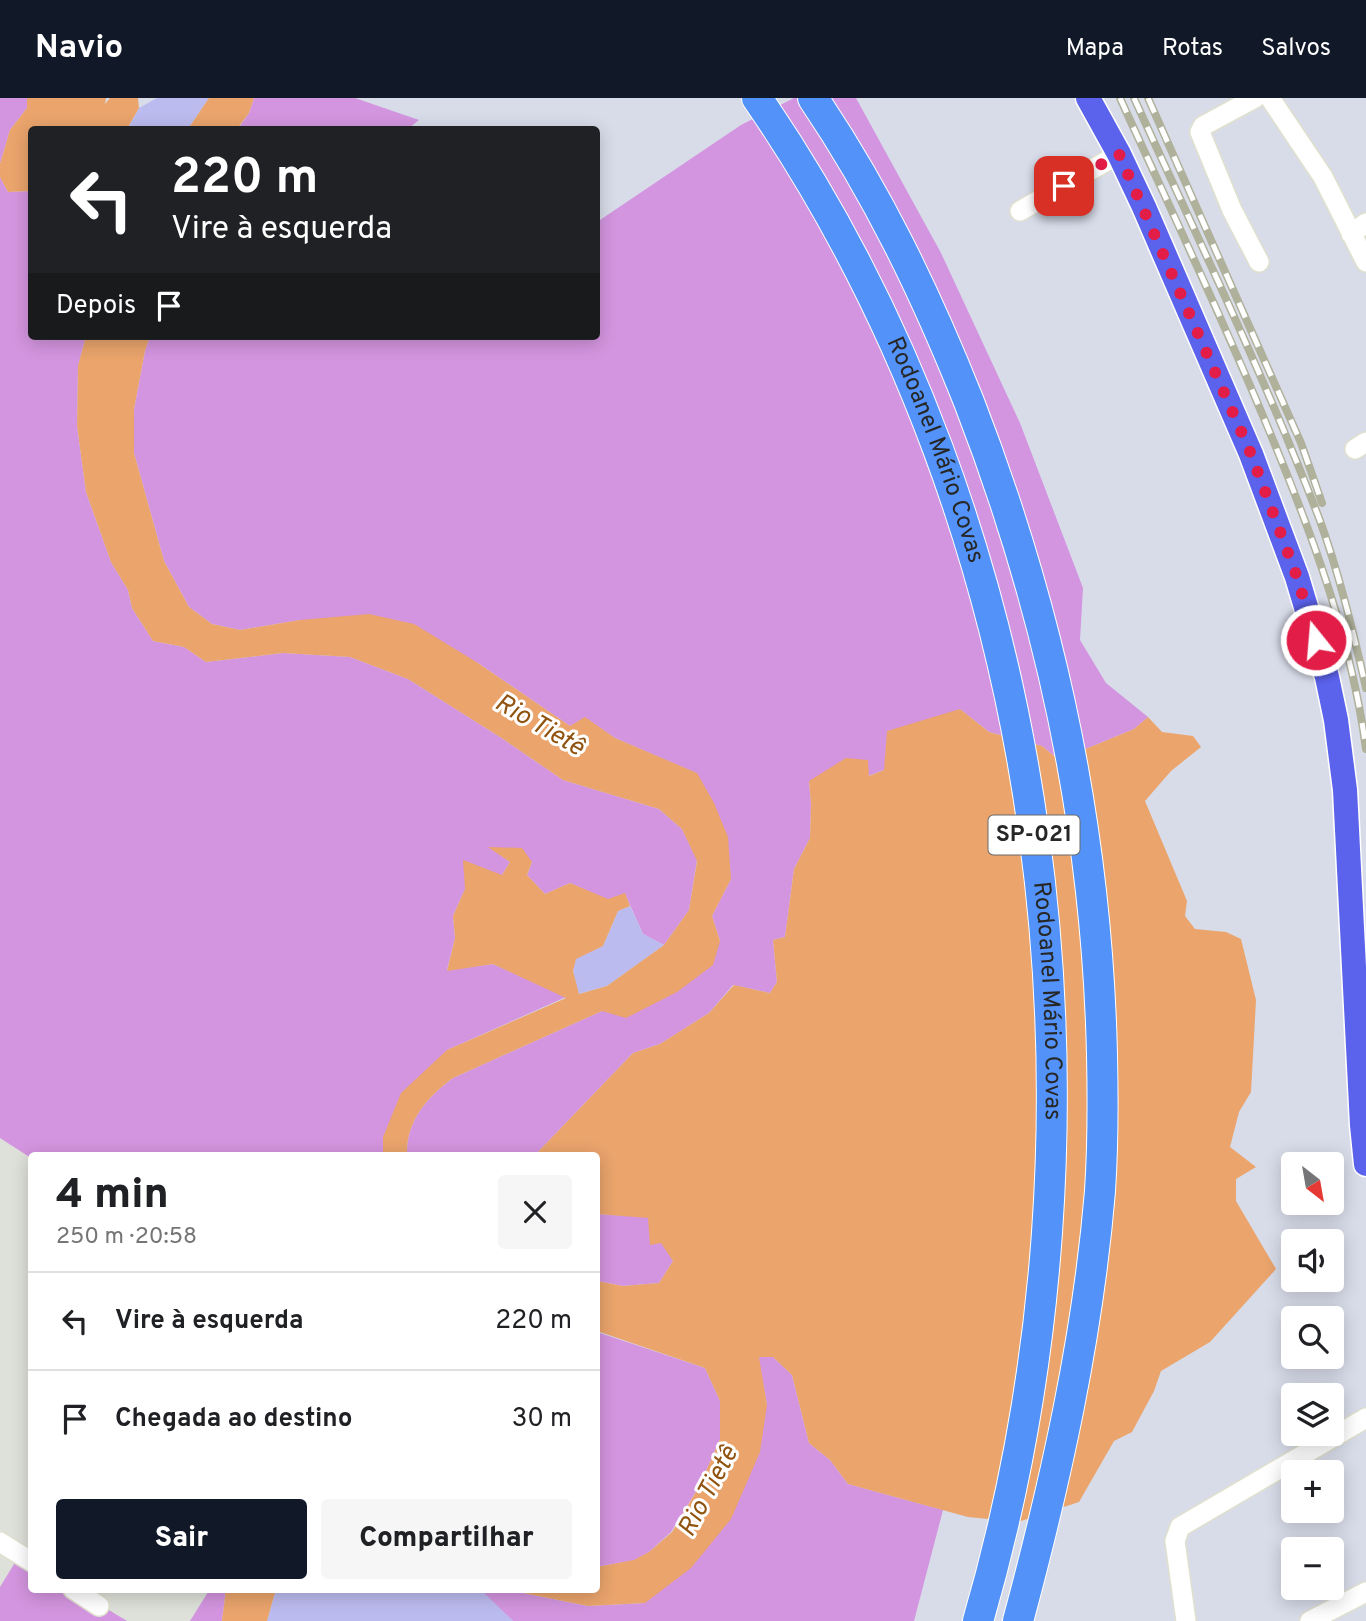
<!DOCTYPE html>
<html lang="pt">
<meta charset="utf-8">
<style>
:root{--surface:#fff;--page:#f6f6f6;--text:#202124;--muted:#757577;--line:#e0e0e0;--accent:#111827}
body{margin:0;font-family:Overpass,sans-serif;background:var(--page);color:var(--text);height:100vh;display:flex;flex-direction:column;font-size:26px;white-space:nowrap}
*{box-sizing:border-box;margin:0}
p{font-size:23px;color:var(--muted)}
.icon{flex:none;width:38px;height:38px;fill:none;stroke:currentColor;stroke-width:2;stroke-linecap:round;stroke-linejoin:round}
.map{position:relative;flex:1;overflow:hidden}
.drawer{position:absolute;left:28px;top:1054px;width:572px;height:441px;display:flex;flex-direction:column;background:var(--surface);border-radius:7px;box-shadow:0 4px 18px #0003}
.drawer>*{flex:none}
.guide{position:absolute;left:28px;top:28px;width:572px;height:214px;border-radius:7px;box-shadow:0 4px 18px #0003;background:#202124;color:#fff;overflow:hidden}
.needle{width:46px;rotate:149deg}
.tools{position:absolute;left:1281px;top:1054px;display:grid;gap:14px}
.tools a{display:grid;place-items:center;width:63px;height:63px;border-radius:7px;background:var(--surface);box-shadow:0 4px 18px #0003;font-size:35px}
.pin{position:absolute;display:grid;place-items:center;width:60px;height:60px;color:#fff;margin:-30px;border-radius:14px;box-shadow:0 4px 10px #0006}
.me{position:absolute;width:77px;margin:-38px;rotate:343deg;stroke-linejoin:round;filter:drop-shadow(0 0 5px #0008)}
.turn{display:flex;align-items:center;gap:24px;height:147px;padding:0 28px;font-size:32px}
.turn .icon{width:91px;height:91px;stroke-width:2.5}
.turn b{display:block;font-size:49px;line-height:60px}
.then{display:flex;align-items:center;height:66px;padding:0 28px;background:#0003;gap:14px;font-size:26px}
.round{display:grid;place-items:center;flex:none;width:74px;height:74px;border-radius:7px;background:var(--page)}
.headline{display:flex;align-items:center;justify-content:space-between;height:119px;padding:0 28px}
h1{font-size:42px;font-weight:800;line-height:52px}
.primary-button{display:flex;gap:14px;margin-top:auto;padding:14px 28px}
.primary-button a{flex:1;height:80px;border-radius:7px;background:var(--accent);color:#fff;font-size:28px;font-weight:800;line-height:80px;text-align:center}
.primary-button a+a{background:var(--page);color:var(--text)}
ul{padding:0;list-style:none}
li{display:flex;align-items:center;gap:21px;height:98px;padding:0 28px;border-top:2px solid var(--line)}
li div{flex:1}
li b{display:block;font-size:26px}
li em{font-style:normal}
header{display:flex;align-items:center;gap:42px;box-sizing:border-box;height:98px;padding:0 35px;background:var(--accent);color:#fff}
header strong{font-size:33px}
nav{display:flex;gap:38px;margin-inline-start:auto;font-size:24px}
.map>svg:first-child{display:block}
.industrial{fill:#dee1d9}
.green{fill:#d395df}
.sand{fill:#bcbbef}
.water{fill:#eaa46c}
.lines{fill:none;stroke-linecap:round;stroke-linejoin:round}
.minor-casing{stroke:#e0e0ce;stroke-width:22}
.major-casing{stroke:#fff;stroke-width:27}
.highway-casing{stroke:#fff;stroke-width:32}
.minor{stroke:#fff;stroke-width:19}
.major{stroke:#5b62ec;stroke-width:24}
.highway{stroke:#5393f9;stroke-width:30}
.rail-casing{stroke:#b0b19b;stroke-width:8}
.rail{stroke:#fff;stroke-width:5;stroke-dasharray:16;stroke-linecap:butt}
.route{stroke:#e11d48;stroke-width:12;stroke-dasharray:0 21.6}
.labels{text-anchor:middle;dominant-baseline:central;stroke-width:6;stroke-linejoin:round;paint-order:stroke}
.shield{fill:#fff;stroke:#686868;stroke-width:2}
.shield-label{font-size:23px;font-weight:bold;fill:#272727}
.street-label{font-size:24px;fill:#272727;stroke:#fff}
.water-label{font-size:26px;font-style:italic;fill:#915410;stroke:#fff}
</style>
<header>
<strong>Navio</strong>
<nav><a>Mapa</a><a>Rotas</a><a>Salvos</a></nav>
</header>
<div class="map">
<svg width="1366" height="1523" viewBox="0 0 1366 1523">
<rect width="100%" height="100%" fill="#d8dce9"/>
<!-- industrial -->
<path class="industrial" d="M0 1040 32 1060 31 1465 19 1458 0 1489Z
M74 1491H210L190 1523H127Z"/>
<!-- green -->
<path class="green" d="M0 0H27V10L10 32 0 66Z
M254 0H355L419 22 408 31 237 32 249 15Z
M794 0H856L941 155 1020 325 1083 490 1080 542 1106 585 1148 619 1134 631 1059 662 1042 648 989 634 960 611 884 672 868 678 809 683 811 706 810 740 794 771 785 839 773 842 777 884 770 895 733 887 709 915 660 946 633 955 535 1057H407C406 1023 427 999 453 980L602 913 720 843 712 818 731 781 696 675 615 640 585 620 570 628 478 565 300 522 240 532 212 526 189 509 164 463 134 355V311L145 253 150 238H597V124L741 27Z
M0 79 8 94 31 93 32 238H86L78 268 77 328 86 394 111 464 128 492 132 510 153 543 184 549 206 564 283 555 350 559 408 581 500 639 563 682 659 711 682 731 697 762 689 812 664 847 643 836 625 796 608 802 570 785 545 796 527 777 532 764 489 749 510 764 502 777 465 791 453 818 455 840 447 872 493 866 566 899 447 952 383 1039V1057H32L31 1060 0 1040Z
M597 1116 648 1119 673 1163 659 1185 623 1188 597 1183Z
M597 1234 705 1270 720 1303V1341L700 1387 671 1434 649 1454 635 1462 597 1469Z
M758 1259H773L792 1277 809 1345 830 1362 848 1386 943 1412 914 1523H513L480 1493 517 1491 523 1495 588 1508 645 1505 767 1307Z
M19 1458 31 1465 32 1491H74L127 1523H0V1489Z
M210 1491H226L222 1523H190Z"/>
<!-- sand -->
<path class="sand" d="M157 0H209L188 31 127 32 139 10Z
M630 808 643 836 664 847 607 888 578 896 573 872 576 860 603 848 618 813Z
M276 1491H480L513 1523H267Z"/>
<!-- water -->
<path class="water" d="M27 0H106L105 6 110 0H138L139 10 127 31 32 32 31 93 8 94 0 79V66L10 32 27 10Z
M209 0H254L249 15 237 31H188Z
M86 238H150L145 253 134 311V355L164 463 189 509 212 526 240 532 300 522 369 516 414 526 478 565 570 628 585 619 615 640 697 675 714 705 728 739 731 781 712 818 720 843 713 867 677 894 626 920 602 913 453 980C427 999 406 1023 407 1057H383V1039L401 995 447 952 566 900 493 866 447 873 455 840 453 818 465 791 463 762 502 777 510 764 488 749 522 750 532 764 527 777 545 796 570 785 608 801 625 795 630 808 618 813 603 848 576 861 573 873 579 896 607 888 664 847 689 812 697 763 682 731 659 711 563 682 500 639 408 581 350 559 283 555 206 564 184 549 153 543 132 510 128 492 111 464 86 394 77 328 78 268Z
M960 611 989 634 1042 648 1059 662 1134 631 1148 619 1162 634 1193 638 1201 649 1171 673 1145 703 1187 803 1185 818 1195 831 1226 834 1241 841 1256 902 1251 994 1239 1014 1230 1049 1256 1069 1236 1081V1103L1276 1171 1210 1244 1161 1273 1154 1293 1132 1334 1114 1343 1079 1404 1018 1424 968 1419 848 1386 830 1362 809 1345 792 1277 773 1259H759L767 1307 760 1354 731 1421 691 1470 645 1505 588 1508 523 1495 517 1491H597V1469L634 1462 649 1454 672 1434 700 1387 720 1341V1303L705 1270 597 1233V1183L623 1188 659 1185 673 1163 661 1145 650 1147 648 1120 597 1116V1057H535L633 955 660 946 709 915 734 887 770 895 777 884 773 842 785 839 794 771 810 740 811 706 809 683 846 660 868 662 869 678 884 672 887 633Z
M226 1491H276L267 1523H222Z"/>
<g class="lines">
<!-- minor casing -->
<g class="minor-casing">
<path id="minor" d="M1255 0 1203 28 1200 34 1232 112 1259 164
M1270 0 1323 79 1366 164
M1020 113 1119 56
M1351 136 1366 125
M1355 351 1366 344
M0 1444 32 1464
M73 1491 99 1508
M1186 1523 1175 1443 1180 1429 1366 1320
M1310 1523 1366 1494"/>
</g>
<!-- major casing -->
<g class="major-casing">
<path id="major" d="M1088 0 1119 56 1144 109 1251 356 1297 479 1327 579 1336 622 1345 692 1362 1027 1366 1066"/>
</g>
<!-- highway casing -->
<g class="highway-casing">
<g id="highway">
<path id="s1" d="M757 0C1055 433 1124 1023 978 1523"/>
<path d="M813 0C878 96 926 196 969 304 1050 513 1097 733 1102 957 1103 1002 1103 1048 1100 1093 1088 1238 1056 1382 1018 1523"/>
</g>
</g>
<!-- minor -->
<use href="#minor" class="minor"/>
<!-- major -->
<use href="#major" class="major"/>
<!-- highway -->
<use href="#highway" class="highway"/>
<!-- rail casing -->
<g class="rail-casing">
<path id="rail" d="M1120 0C1170 110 1222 219 1268 330 1311 433 1351 539 1366 651
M1134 0C1197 139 1264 277 1319 420 1339 475 1353 533 1366 590
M1148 0 1301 345 1322 405"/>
</g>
<!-- rail -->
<use href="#rail" class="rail"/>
</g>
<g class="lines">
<!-- route -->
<path class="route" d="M1064 88 1119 56 1251 356 1297 479 1316 542"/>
</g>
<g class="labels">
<!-- shield labels -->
<rect class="shield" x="988.5" y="717.5" width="91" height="39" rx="5"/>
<g class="shield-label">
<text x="1034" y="737">SP-021</text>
</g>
<!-- street labels -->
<g class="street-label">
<text stroke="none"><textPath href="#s1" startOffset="396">Rodoanel Mário Covas</textPath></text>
<text stroke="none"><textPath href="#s1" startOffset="961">Rodoanel Mário Covas</textPath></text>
</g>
<!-- water labels -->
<g class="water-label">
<text transform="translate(539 628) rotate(30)">Rio Tietê</text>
<text transform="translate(709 1394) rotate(-62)">Rio Tietê</text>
</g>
</g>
</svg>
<div class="tools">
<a><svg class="needle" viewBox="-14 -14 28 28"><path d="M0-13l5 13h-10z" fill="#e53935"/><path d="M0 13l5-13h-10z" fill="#757577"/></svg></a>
<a><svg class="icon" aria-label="sound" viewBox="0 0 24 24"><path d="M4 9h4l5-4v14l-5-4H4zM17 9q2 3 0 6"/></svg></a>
<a><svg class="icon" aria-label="search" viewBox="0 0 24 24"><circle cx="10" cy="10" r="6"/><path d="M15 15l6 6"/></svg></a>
<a><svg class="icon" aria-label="layers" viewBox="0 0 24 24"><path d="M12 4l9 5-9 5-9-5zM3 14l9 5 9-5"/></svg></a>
<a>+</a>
<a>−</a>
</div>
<div class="pin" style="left:1064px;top:88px;background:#d93025"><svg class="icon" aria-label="arrive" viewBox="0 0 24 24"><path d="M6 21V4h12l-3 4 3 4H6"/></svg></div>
<svg class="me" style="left:1316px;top:542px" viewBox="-20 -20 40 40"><circle r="17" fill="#e11d48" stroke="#fff" stroke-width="3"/><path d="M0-11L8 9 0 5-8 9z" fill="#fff"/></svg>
<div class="guide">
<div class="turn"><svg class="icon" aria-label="left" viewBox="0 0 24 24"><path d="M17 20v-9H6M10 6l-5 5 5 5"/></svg><div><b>220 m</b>Vire à esquerda</div></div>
<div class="then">Depois<svg class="icon" aria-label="arrive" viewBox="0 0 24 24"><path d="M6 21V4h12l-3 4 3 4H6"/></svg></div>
</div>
<section class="drawer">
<div class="headline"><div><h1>4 min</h1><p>250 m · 20:58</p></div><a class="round"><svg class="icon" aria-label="close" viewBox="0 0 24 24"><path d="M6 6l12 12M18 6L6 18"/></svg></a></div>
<ul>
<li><svg class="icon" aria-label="left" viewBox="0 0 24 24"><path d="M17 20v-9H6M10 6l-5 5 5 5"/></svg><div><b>Vire à esquerda</b></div><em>220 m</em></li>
<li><svg class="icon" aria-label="arrive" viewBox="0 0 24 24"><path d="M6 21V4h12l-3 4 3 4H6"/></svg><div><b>Chegada ao destino</b></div><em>30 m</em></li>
</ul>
<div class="primary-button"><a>Sair</a><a>Compartilhar</a></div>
</section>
</div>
